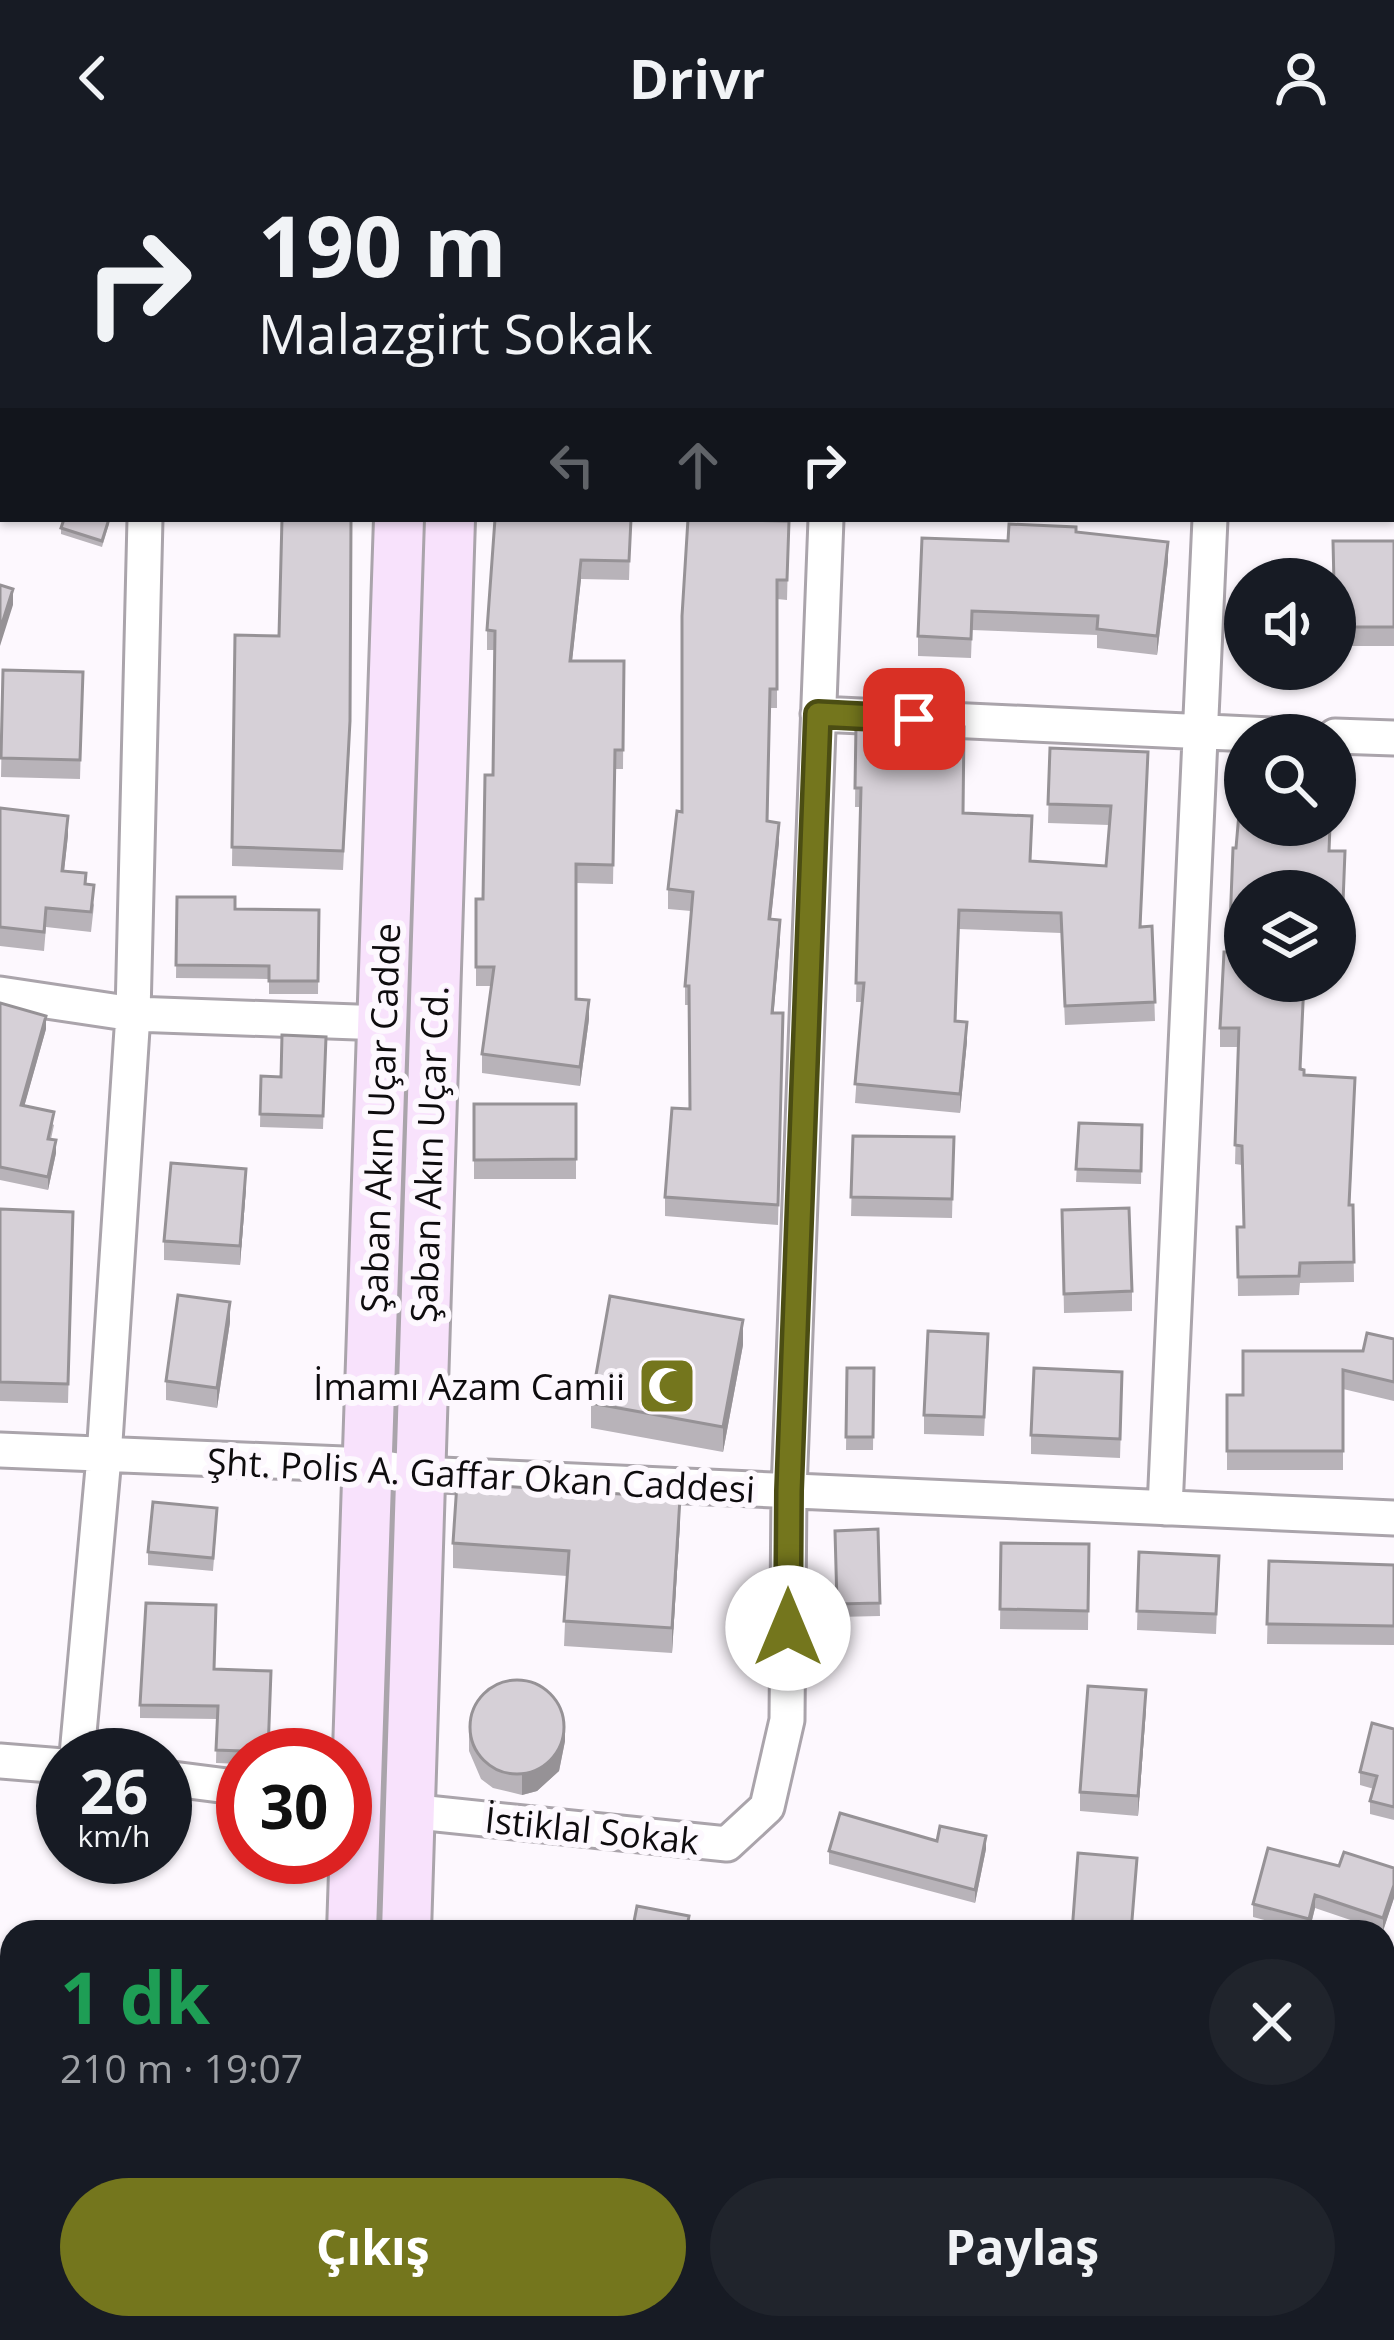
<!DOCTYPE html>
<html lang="tr">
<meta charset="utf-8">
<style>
:root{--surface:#171b24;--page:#20242c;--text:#f1f3f6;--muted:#9ea1a6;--accent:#74761d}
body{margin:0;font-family:"Open Sans",sans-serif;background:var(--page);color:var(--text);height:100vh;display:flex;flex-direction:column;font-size:45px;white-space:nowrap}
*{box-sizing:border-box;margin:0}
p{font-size:39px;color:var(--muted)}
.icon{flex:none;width:66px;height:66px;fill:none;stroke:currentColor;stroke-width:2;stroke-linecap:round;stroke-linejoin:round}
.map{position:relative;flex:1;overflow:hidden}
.panel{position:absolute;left:0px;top:1764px;width:1395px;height:420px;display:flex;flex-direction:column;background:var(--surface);border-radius:36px 36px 0 0;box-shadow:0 3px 9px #0004}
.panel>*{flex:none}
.hud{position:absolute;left:0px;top:0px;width:1395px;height:366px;box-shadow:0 3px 9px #0004;background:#171b24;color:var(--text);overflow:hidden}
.controls{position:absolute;left:1224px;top:402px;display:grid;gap:24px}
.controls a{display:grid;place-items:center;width:132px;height:132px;border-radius:50%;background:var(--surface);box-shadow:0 3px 9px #0004;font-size:60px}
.speed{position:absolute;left:36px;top:1572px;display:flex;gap:24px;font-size:60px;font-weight:700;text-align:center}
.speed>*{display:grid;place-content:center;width:156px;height:156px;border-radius:50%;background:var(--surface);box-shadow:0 3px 9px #0004;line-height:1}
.speed small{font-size:30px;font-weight:400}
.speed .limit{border:18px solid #d22;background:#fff;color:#111}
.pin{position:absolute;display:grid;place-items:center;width:102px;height:102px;color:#fff;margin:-51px;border-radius:24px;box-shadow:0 6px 18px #0006}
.me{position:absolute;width:132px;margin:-66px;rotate:0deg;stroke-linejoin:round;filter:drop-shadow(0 0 9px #0008)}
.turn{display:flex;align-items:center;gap:42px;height:252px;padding:0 60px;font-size:54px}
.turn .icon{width:156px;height:156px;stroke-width:2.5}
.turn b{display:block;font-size:84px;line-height:102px}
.lanes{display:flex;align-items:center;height:114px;padding:0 60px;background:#0003;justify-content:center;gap:60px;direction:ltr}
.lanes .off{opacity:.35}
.round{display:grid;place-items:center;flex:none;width:126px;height:126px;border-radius:63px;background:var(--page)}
.overview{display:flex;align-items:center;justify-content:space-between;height:204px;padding:0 60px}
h1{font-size:72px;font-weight:700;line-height:90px;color:#1e9e55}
.button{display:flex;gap:24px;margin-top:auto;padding:24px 60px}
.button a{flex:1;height:138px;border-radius:72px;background:var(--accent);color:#fff;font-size:48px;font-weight:700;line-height:138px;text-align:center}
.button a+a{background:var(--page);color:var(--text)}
header{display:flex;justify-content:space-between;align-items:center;height:156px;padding:0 60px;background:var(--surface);font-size:54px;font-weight:700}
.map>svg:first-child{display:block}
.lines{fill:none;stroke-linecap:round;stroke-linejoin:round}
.minor-casing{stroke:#aaa4ab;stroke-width:39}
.secondary-casing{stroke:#aaa4ab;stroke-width:54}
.trunk-casing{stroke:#9b6ca4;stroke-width:63}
.minor{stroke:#fff;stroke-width:33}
.secondary{stroke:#f8e2fc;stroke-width:48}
.trunk{stroke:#ecb2f6;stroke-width:57}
.wall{fill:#b8b3b9}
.shaded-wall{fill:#969296}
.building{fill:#d6d0d7;stroke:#969296;stroke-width:3}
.route-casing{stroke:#4b4d13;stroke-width:30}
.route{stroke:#74761d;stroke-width:21}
.labels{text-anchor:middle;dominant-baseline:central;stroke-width:12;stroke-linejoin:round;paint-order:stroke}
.street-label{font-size:36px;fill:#0e0c0e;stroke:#fdf8fe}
.poi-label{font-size:36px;fill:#0e0c0e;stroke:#fdf8fe;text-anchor:end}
</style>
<header><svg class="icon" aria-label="back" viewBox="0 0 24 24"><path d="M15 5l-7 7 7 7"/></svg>Drivr<svg class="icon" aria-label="person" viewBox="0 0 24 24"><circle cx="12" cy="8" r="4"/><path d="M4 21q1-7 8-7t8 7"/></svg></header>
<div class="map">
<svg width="1394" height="2184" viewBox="0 0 1394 2184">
<rect width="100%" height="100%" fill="#fdf8fe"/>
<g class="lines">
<!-- minor casing -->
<g class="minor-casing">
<path id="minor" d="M142 0V3
M837 3V0
M1218 3V0
M1392 114H1394
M0 308H3
M1392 340H1394
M818 558 1273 579
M1335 580 1394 582
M0 838 133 858 384 867
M0 1294 368 1309 419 1318 1394 1362
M1165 1352 1210 363
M77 1599 104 1301 133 858 145 363
M0 1605 63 1610
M165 1622 243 1632
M408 1655 727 1688 767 1651 787 1564 789 1335 826 363
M1383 2056 1394 1912
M365 2184 366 2172"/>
</g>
<!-- secondary casing -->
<g class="secondary-casing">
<path id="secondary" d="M413 3V0
M461 3V0
M352 1776 399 363
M406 1776 450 363"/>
</g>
<!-- trunk casing -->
<g class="trunk-casing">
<path id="trunk" d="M0 1969 12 1970
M0 2086 12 2088
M1383 2091 1394 2092
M1383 2158 1394 2159"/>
</g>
<!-- minor -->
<use href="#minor" class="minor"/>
<!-- secondary -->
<use href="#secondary" class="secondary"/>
<!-- trunk -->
<use href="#trunk" class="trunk"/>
</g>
<!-- wall -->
<path class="wall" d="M631 363 629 424 581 423 572 505H624L623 613H615L613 728 576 727V843L589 863 580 930 482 917V898L492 830H476V743H483L493 619 495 494H487V474Z
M789 365 787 444 777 443V552H770L768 666 779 686 771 763 780 783 773 857H783L778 1069 665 1060V1041L690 953 689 849H685V830L691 755 668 753V733L682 656Z
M109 368 102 391 61 378V372Z
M1076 376 1168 405 1157 499 1097 492V479L972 474 971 502 918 500V480L1008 385Z
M1394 385V490H1335V423Z
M235 479 350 584 343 714 232 710Z
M3 514 83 516 80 623 1 621Z
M856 570 963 657 1031 705 1106 710 1109 669 1048 667 1050 592 1148 596 1141 771 1152 770 1155 865 1065 869 1061 777 959 773 956 865 967 885 960 957 855 947 862 846H856L860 651H855Z
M0 652 68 679 64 715 86 728 94 749 91 776 46 771 44 795 0 790Z
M1236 692 1345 695 1342 791H1335V735H1245L1304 919 1355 941 1350 1049H1353L1354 1126 1300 1127 1299 1139 1238 1140 1237 1071H1244L1242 1009 1235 1008 1238 891H1220V872L1229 796Z
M177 741 235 753 319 754 318 838H269V823L176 822Z
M0 847 46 873 24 950 54 969 51 983 56 997 48 1034 0 1024Z
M326 881 323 973 260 971 261 920 281 921Z
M474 948H576V1023H474Z
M1079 967 1142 969 1141 1028 1076 1026Z
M853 980 954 981 952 1062 851 1060Z
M246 1032 240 1109 164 1104V1085Z
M0 1053 73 1056 68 1247 0 1245Z
M1062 1054 1132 1135V1155L1064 1157Z
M230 1166 217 1252 166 1244V1225Z
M1394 1183V1245L1343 1233V1314H1227V1239H1243Z
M743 1189 723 1296 591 1272V1247Z
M988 1197 984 1280 924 1278V1259Z
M847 1212H874L873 1294H846Z
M1122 1235 1120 1302 1031 1298V1279Z
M217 1365 213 1415 148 1409V1396Z
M680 1367 672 1497 564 1490 567 1420 453 1412V1387Z
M878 1373 880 1460 837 1461 835 1375Z
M1001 1387 1089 1388 1088 1474 1000 1473Z
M1139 1396 1219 1400 1216 1478 1137 1474Z
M1269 1405 1394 1409V1489L1267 1488Z
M214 1513 271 1515 268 1599H243V1608L216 1607 217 1563 140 1562V1549Z
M1146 1553 1138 1660 1080 1655V1636Z
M1394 1573V1664L1370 1658V1645L1374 1633 1360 1629V1616Z
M469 1576 565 1585 559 1615 537 1635 522 1639 493 1632 481 1623 469 1595Z
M937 1685 986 1693 975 1747 829 1708V1695Z
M1394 1712V1742L1383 1775 1315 1752 1309 1776 1253 1761V1748Z"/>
<!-- shaded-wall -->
<path class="shaded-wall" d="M1168 386V405L1157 499V480Z
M581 404V423L570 524V505Z
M13 433V449L0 490V474Z
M68 660V679L62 734V715Z
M779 667V686L769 782V763Z
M780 764V783L772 877V857Z
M589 844V863L580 930V911Z
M46 860V873L21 962V949Z
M967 866V885L960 957V938Z
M56 984V997L48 1034V1021Z
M246 1013V1032L240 1109V1090Z
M230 1146V1166L217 1252V1232Z
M743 1164V1189L723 1296V1271Z
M680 1342V1367L672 1497V1472Z
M1146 1534V1553L1138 1660V1640Z
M565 1566V1585L559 1615 537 1635 522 1639V1619Z
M986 1680V1693L975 1747V1734Z
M1394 1729V1742L1383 1775V1762Z
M1315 1739V1752L1309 1776V1763Z"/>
<!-- building -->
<path class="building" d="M0 0H12V3H3V57H0Z
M304 0H368V3H304Z
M510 0H601V3H510Z
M684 0H790V3H684Z
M866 0H996V3H866Z
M1052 0H1155V3H1052Z
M1246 0H1372V3H1246Z
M0 160H3V238H0Z
M1392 160H1394V273H1392Z
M64 363H109L102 385 61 372Z
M282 363H351L350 565 343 695 232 691 235 479 279 480Z
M495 363H631L629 405 581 404 570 505H624L623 594H615L613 709 576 708V843L589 844 580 911 482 898 494 811H476V743H483L485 619H493L495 475 487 474Z
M688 363 789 365 787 424H777V533H770L767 665 779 667 769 763 780 764 772 857H783L778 1049 665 1041 672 952 690 953 689 830H685L693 736 668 733 677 655 682 656V460Z
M1009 368 1076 371V376L1168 386 1157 480 1097 473 1098 460 972 455 971 483 918 480 922 382 1008 385Z
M1333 385H1394V471H1335Z
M0 429 13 433 0 474Z
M3 514 83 516 80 604 1 602Z
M856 570 964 571 963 657 1032 660 1030 705 1106 710 1111 650 1048 648 1050 592 1148 596 1140 771 1152 770 1155 846 1065 850 1061 757 959 754 955 865 967 866 960 938 855 928 864 827H856L861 632H855Z
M1290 571 1319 574 1329 579H1276Z
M1245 588V669H1330L1329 695H1345L1342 772 1335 771V735H1245V825H1304L1300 913 1304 914V919L1355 922 1349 1049H1353L1354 1106 1300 1107 1299 1120 1238 1121 1237 1071H1244L1242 990 1235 989 1239 872H1220L1224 796H1229L1233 692H1236Z
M0 652 68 660 62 715 86 717 85 728 94 729 91 756 46 752 44 776 0 771Z
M177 741H235V753L319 754 318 825H269V810L176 809Z
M0 847 46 860 21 949 54 956 48 983 56 984 48 1021 0 1011Z
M282 879 326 881 323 960 260 958 261 920 281 921Z
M474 948H576V1003L474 1004Z
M1079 967 1142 969 1141 1015 1076 1013Z
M853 980 954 981 952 1043 851 1041Z
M171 1007 246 1013 240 1090 164 1085Z
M1129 1052 1132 1135 1064 1138 1062 1054Z
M0 1053 73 1056 68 1228 0 1226Z
M178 1139 230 1146 217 1232 166 1225Z
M610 1140 743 1164 723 1271 591 1247Z
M928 1175 988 1178 984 1261 924 1259Z
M1367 1177 1394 1183V1226L1343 1214V1295H1227V1239H1243V1195H1363Z
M847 1212H874L873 1281H846Z
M1034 1212 1122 1216 1120 1283 1031 1279Z
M457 1327 680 1342 672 1472 564 1465 569 1395 453 1387Z
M153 1346 217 1352 213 1402 148 1396Z
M878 1373 880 1447 837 1448 835 1375Z
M1001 1387 1089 1388 1088 1455 1000 1453Z
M1139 1396 1219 1400 1216 1458 1137 1455Z
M1269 1405 1394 1409V1470L1267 1468Z
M146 1447 216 1449 214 1513 271 1515 268 1596 216 1594 218 1550 140 1549Z
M470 1571a47 47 0 1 1 94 0a47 47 0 1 1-94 0Z
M1088 1530 1146 1534 1138 1640 1080 1636Z
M1372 1567 1394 1573V1651L1370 1645 1377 1620 1360 1616Z
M840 1657 937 1685 940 1670 986 1680 975 1734 829 1695Z
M1268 1692 1339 1710 1344 1696 1394 1712V1729L1383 1762 1315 1739 1309 1763 1253 1748Z
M1078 1697 1137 1702 1131 1776H1072Z
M637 1750 689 1760 686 1776H632Z"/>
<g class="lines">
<!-- route casing -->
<g class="route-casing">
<path id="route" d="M788 1472 789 1335 818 558 914 563"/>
</g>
<!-- route -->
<use href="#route" class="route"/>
</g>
<!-- icons -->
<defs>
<g id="mosque-square" transform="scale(3)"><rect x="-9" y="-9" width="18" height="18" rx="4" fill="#74761d" stroke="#fdf8fe"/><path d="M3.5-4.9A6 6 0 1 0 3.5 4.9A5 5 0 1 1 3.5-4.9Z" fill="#fff"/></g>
</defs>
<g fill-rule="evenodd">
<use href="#mosque-square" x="667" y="1230"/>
</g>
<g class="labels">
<!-- street labels -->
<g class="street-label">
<text transform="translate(380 962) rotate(-88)">Şaban Akın Uçar Cadde</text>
<text transform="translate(429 998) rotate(-88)">Şaban Akın Uçar Cd.</text>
<text transform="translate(481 1319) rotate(3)">Şht. Polis A. Gaffar Okan Caddesi</text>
<text transform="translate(592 1674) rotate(6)">İstiklal Sokak</text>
</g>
<!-- poi labels -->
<g class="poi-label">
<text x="625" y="1230">İmamı Azam Camii</text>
</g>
</g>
</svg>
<div class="controls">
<a><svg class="icon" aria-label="sound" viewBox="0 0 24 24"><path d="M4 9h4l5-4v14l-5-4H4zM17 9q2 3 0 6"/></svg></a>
<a><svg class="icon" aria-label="search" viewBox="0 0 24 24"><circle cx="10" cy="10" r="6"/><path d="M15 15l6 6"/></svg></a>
<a><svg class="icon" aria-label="layers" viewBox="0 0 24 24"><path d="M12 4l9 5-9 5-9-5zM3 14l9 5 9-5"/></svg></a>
</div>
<div class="speed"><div>26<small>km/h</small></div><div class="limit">30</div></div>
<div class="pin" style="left:914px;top:563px;background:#d93025"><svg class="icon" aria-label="arrive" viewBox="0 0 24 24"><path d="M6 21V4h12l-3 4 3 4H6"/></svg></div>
<svg class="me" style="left:788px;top:1472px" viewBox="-20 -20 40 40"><circle r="19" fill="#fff"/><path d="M0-13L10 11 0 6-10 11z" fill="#74761d"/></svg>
<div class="hud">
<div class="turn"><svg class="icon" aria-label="right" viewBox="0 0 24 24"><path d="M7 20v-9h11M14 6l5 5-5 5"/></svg><div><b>190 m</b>Malazgirt Sokak</div></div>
<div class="lanes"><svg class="icon off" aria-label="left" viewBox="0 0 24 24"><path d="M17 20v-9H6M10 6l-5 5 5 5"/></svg><svg class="icon off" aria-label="ahead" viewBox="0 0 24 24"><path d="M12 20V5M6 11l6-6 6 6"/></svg><svg class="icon" aria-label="right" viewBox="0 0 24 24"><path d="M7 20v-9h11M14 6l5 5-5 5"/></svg></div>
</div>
<section class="panel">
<div class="overview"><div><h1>1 dk</h1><p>210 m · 19:07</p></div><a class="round"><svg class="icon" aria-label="close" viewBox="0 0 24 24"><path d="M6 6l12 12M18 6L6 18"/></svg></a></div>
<div class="button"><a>Çıkış</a><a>Paylaş</a></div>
</section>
</div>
